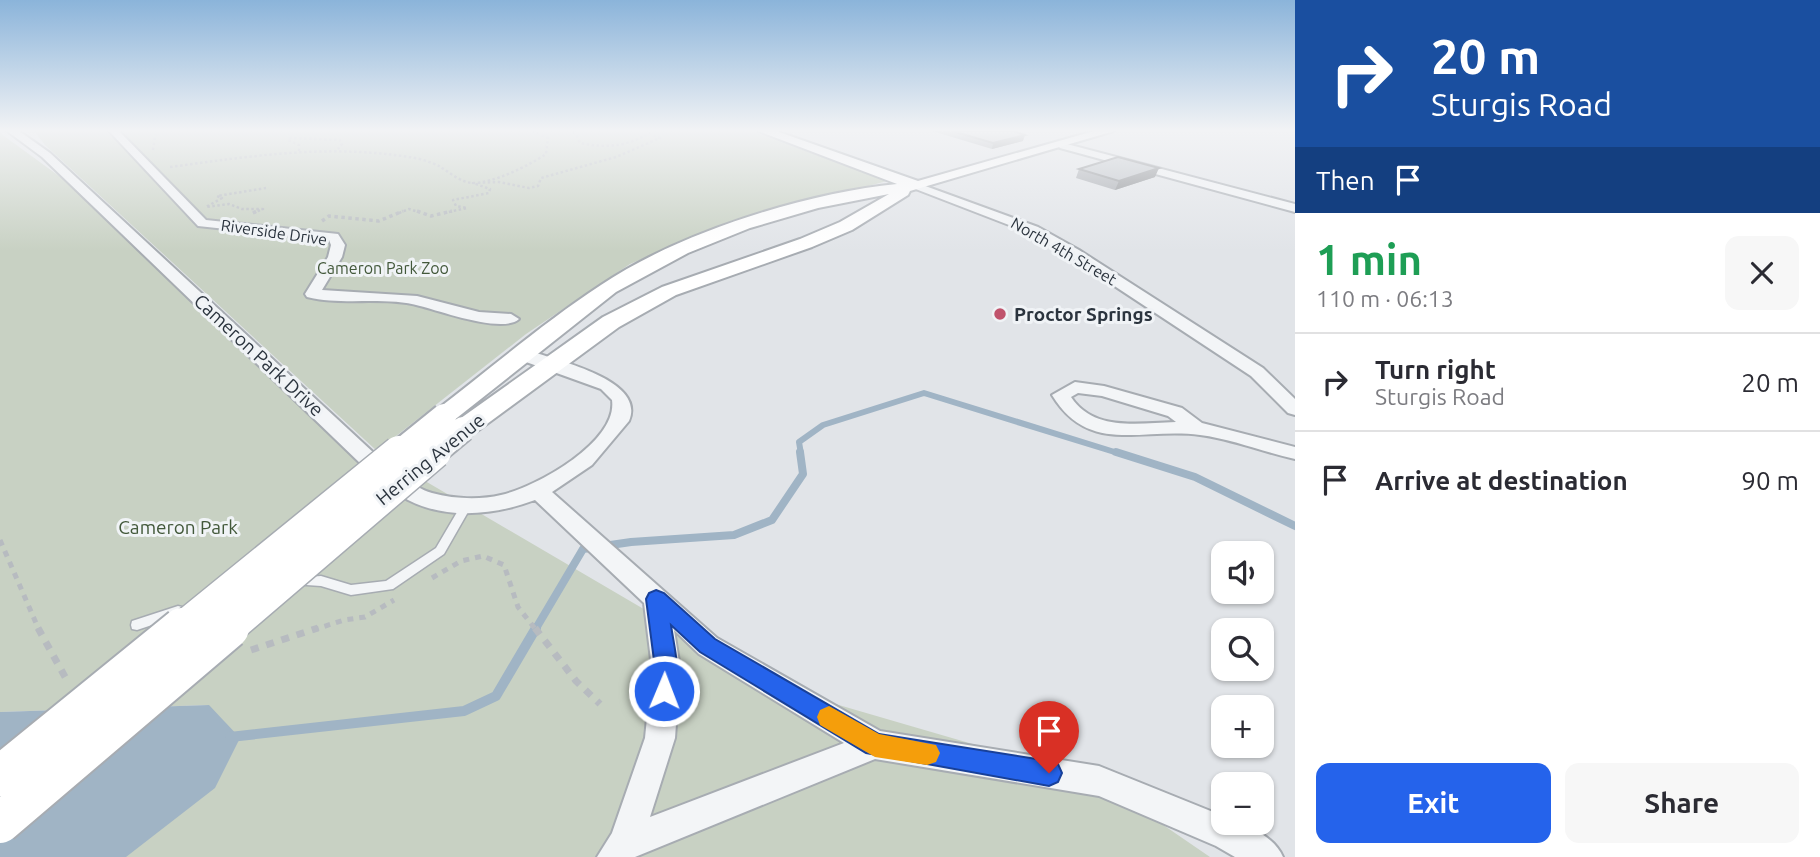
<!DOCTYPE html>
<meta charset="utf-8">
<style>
:root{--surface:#fff;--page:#f7f7f7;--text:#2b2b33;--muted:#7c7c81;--line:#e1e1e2;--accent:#2563eb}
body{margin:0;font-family:Ubuntu,sans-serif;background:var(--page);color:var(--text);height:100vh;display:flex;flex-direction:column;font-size:26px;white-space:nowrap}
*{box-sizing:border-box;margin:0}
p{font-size:23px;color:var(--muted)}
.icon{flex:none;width:38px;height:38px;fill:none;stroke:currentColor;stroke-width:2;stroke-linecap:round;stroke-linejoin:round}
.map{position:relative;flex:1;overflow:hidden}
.panel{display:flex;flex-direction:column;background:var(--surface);width:525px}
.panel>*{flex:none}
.top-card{background:#1a4fa0;color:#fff;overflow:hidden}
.controls{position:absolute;left:1211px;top:541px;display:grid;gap:14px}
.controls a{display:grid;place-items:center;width:63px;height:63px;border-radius:14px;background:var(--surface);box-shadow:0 2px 5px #0004;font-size:35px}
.pin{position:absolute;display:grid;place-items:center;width:60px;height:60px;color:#fff;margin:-72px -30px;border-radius:50% 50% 50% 0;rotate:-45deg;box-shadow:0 0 7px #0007}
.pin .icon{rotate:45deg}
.me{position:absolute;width:77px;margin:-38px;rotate:1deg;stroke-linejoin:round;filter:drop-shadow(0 0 5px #0008)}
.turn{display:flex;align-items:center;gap:24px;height:147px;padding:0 21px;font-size:32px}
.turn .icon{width:91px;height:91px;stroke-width:2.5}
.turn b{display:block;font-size:49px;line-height:60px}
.then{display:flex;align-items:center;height:66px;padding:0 21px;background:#0003;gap:14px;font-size:26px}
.round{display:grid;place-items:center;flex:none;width:74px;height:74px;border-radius:14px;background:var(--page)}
.summary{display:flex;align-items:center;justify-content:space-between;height:119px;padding:0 21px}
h1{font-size:42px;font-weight:700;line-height:52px;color:#1e9e55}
.primary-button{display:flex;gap:14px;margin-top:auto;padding:14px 21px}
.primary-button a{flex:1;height:80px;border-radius:14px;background:var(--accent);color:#fff;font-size:28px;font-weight:700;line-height:80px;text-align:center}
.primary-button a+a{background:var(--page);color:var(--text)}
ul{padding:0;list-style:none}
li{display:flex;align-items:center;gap:21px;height:98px;padding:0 21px;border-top:2px solid var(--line)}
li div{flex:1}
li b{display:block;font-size:26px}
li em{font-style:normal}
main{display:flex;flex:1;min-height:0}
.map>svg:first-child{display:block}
.green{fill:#c8d1c3}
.water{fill:#a0b4c5}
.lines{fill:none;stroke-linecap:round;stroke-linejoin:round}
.stream-far2{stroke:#a0b4c5;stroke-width:6}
.stream-far1{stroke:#a0b4c5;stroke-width:8}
.stream{stroke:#a0b4c5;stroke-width:10}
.service-casing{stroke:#a7acb2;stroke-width:3}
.minor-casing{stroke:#a7acb2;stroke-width:4}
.secondary-casing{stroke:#a7acb2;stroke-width:4}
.path-far3{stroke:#b7bbc0;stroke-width:2.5;stroke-dasharray:2.5 2.5;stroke-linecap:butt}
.path-far2{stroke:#b7bbc0;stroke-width:3.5;stroke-dasharray:3.5 3.5;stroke-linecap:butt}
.path-far1{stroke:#b7bbc0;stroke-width:5;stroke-dasharray:6 6;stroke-linecap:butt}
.path{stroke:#b7bbc0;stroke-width:7;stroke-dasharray:8 8;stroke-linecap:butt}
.service{fill:#f3f5f7;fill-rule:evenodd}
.minor{fill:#f3f5f7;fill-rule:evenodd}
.secondary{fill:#fff;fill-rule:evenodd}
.secondary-bridge-far2-casing{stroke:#a7acb2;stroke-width:28;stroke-linecap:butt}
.secondary-bridge-far1-casing{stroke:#a7acb2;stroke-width:35;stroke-linecap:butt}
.secondary-bridge-casing{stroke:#a7acb2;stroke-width:44;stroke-linecap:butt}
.secondary-bridge-far2{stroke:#fff;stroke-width:24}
.secondary-bridge-far1{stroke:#fff;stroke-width:32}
.secondary-bridge{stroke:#fff;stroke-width:40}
.wall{fill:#9fa3a9}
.shaded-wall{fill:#828589}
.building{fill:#b9bec4;stroke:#828589;stroke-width:2}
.route{fill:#2563eb;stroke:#184099;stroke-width:2}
.slow{fill:#f59e0b}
.poi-dot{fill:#c0536c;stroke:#f0f3f6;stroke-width:2.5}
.labels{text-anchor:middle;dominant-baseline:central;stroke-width:6;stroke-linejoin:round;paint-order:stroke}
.far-street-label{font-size:16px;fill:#2b343e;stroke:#f0f3f6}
.far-park-label{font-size:16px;fill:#42583a;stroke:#f0f3f6}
.poi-label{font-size:19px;font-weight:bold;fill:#2b343e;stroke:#f0f3f6;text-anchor:start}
.street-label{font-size:19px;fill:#2b343e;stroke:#f0f3f6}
.park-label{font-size:19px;fill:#42583a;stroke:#f0f3f6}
</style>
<main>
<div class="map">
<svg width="1295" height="857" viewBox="0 0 1295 857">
<rect width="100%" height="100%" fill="#e1e4e8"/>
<!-- green -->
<path class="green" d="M34 131H751L887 181 719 226 630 264 526 334 377 451 45 145Z
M0 133 107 211 338 430 777 687 1099 781 1210 857H125L209 705 0 712Z"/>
<!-- water -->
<path class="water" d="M209 705 240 738 215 788 126 857H0V712Z"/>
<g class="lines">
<!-- stream-far2 -->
<path class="stream-far2" d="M801 454 799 442 823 425 924 393 1121 454"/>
<!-- stream-far1 -->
<path class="stream-far1" d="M1116 452 1195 477 1295 526
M535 630 583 549 631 542 734 535 772 520 803 474 800 452"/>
<!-- stream -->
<path class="stream" d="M230 737 464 711 496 696 536 628"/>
<!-- service casing -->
<g class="service-casing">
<path id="service" d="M467 501 471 502 472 505 444 554 393 589 351 595 321 586 292 584 290 581 292 578 321 576 351 585 386 581 436 548 463 502Z
M178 606 182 607 184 611 182 615 137 630 132 629 131 625 132 621Z"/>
</g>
<!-- minor casing -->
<g class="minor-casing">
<path id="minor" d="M7 131H19L50 153 375 454C393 468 411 487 432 493 454 499 480 500 501 495 536 487 618 442 612 400L601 389 515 358 513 354 515 350H527C554 360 647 379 629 421L592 465 552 492 717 638 880 731 1099 766 1223 816V822C1245 822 1274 836 1283 857H1235L1216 846 1099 796 875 759 635 857H597L612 833 645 738 652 668 644 603 535 500C495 515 447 520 408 500 391 490 376 476 361 464L42 157ZM674 630 699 654 844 743 650 817 675 738 680 668Z
M109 131H119L206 220 338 234 345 245 342 257 322 290 417 296 479 312 511 314 519 319C503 334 440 311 420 306 384 296 343 306 307 297L305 294 328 257 331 245 329 240 198 226Z
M1063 143 1295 204V212L1060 148 1058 146Z
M917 183 1038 227 1079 250 1263 368 1295 399V415L1288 413 1251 376 1069 256 1030 233 913 188 911 186Z
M1075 382 1104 386 1182 408 1202 423 1295 447V459C1263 452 1232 439 1200 435 1142 427 1089 456 1052 395ZM1078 393 1102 396 1168 416 1176 422C1139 423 1094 432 1071 397Z"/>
</g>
<!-- secondary casing -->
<g class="secondary-casing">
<path id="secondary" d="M758 131H776L918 181 1094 131H1114L910 191 908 195 852 230 812 247 676 295 619 327 472 435 463 437 454 435 450 429 454 423 603 317 662 287 800 239 840 222 889 194 818 208 750 228 688 253 616 292 453 421 444 424 435 421 431 416 435 411C490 369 543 323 601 285 678 233 805 193 897 184Z"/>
</g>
<!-- path-far3 -->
<path class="path-far3" d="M153 150 156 131
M299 151V145L288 140 290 138 340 140 342 144 338 149
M170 167C252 156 326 144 409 157 418 158 431 162 439 166 449 172 460 182 472 183 492 184 530 165 546 154L548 138 533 131
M253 213 263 209H242L229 204 206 207 222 198 217 196 266 188
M399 213 409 209 422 213
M444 213 467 208 456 206 453 200 489 193 490 189 473 183 499 182 529 188 538 186 541 178 616 157 660 138 649 133C627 147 605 148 580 143L576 134 571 131"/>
<!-- path-far2 -->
<path class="path-far2" d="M417 211 431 216 452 211
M253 213 257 211
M322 221 329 216 379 221 403 211"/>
<!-- path-far1 -->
<path class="path-far1" d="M0 540 39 630
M432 578 461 561 483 556 504 565 518 607 536 630
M313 630 344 620 365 617 394 600"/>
<!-- path -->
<path class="path" d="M38 628 69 684
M535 628 576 681 600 704
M251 650 318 628"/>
<!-- service -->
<use href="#service" class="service"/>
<!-- minor -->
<use href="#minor" class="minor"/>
<!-- secondary -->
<use href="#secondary" class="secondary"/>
<!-- secondary-bridge-far2 casing -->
<g class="secondary-bridge-far2-casing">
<path id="secondary-bridge-far2" d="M397 454 444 416
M433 454 463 429"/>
</g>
<!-- secondary-bridge-far1 casing -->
<g class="secondary-bridge-far1-casing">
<path id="secondary-bridge-far1" d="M180 630 399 452
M227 630 435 452"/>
</g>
<!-- secondary-bridge casing -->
<g class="secondary-bridge-casing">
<path id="secondary-bridge" d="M0 776 182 628
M0 823 229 628"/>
</g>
<!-- secondary-bridge-far2 -->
<use href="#secondary-bridge-far2" class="secondary-bridge-far2"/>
<!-- secondary-bridge-far1 -->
<use href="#secondary-bridge-far1" class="secondary-bridge-far1"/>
<!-- secondary-bridge -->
<use href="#secondary-bridge" class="secondary-bridge"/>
</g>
<!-- wall -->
<path class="wall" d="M932 131H1014L1023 141 992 149Z
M1079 169 1155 177 1115 190 1076 178Z"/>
<!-- shaded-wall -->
<path class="shaded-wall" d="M1025 135 1023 141 992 149 993 143Z
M1159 168 1155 177 1115 190 1119 181Z"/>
<!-- building -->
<path class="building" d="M952 131H1014L1025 135 993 143Z
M1118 157 1159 168 1119 181 1079 169Z"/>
<!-- sky -->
<linearGradient id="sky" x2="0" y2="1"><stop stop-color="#8bb4da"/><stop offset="0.52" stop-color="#f2f3f5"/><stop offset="1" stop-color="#f2f3f5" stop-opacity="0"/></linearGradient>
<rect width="1295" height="251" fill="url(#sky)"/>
<!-- route -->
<path class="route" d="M656 590 664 593 715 639 879 734 1049 761 1058 764 1062 773 1058 782 1049 786 866 753 700 652 671 625C674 648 683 676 672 699L664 702 656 699 652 691 655 668 646 599 649 593Z"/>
<!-- slow -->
<path class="slow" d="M829 706 879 734 936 745 940 753 936 762 927 765 875 757 820 725 817 717 820 710Z"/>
<!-- markers -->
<circle class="poi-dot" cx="1000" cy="314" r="7"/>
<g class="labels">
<!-- far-street labels -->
<g class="far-street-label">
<text transform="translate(274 232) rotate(8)">Riverside Drive</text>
<text transform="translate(1064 251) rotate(30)">North 4th Street</text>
</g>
<!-- far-park labels -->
<g class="far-park-label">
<text x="383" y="268">Cameron Park Zoo</text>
</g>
<!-- poi labels -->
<g class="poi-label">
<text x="1014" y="314">Proctor Springs</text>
</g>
<!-- street labels -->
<g class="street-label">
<text transform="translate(259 355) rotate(43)">Cameron Park Drive</text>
<text transform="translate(430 459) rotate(-39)">Herring Avenue</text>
</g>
<!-- park labels -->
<g class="park-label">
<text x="178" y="527">Cameron Park</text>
</g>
</g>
</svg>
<div class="controls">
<a><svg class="icon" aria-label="sound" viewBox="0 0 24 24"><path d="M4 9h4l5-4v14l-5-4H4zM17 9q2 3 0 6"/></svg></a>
<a><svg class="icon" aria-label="search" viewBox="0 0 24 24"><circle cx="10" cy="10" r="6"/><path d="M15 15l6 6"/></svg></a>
<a>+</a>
<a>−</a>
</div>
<div class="pin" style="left:1049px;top:773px;background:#d93025"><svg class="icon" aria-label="arrive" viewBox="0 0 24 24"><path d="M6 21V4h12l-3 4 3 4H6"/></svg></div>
<svg class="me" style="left:664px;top:691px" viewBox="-20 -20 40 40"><circle r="17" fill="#2563eb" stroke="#fff" stroke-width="3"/><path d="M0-11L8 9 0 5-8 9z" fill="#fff"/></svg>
</div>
<section class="panel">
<div class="top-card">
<div class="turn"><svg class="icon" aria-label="right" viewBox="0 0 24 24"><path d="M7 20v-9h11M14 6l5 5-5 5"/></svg><div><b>20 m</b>Sturgis Road</div></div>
<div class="then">Then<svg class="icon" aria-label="arrive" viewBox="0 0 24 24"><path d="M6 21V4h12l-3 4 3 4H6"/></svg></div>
</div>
<div class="summary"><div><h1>1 min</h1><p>110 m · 06:13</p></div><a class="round"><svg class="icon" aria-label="close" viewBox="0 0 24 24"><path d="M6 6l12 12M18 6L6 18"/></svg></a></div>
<ul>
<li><svg class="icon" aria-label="right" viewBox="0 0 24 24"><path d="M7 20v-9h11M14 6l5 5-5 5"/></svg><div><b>Turn right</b><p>Sturgis Road</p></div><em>20 m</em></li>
<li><svg class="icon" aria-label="arrive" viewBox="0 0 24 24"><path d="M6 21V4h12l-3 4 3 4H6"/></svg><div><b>Arrive at destination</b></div><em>90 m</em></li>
</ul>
<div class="primary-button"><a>Exit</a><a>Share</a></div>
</section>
</main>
